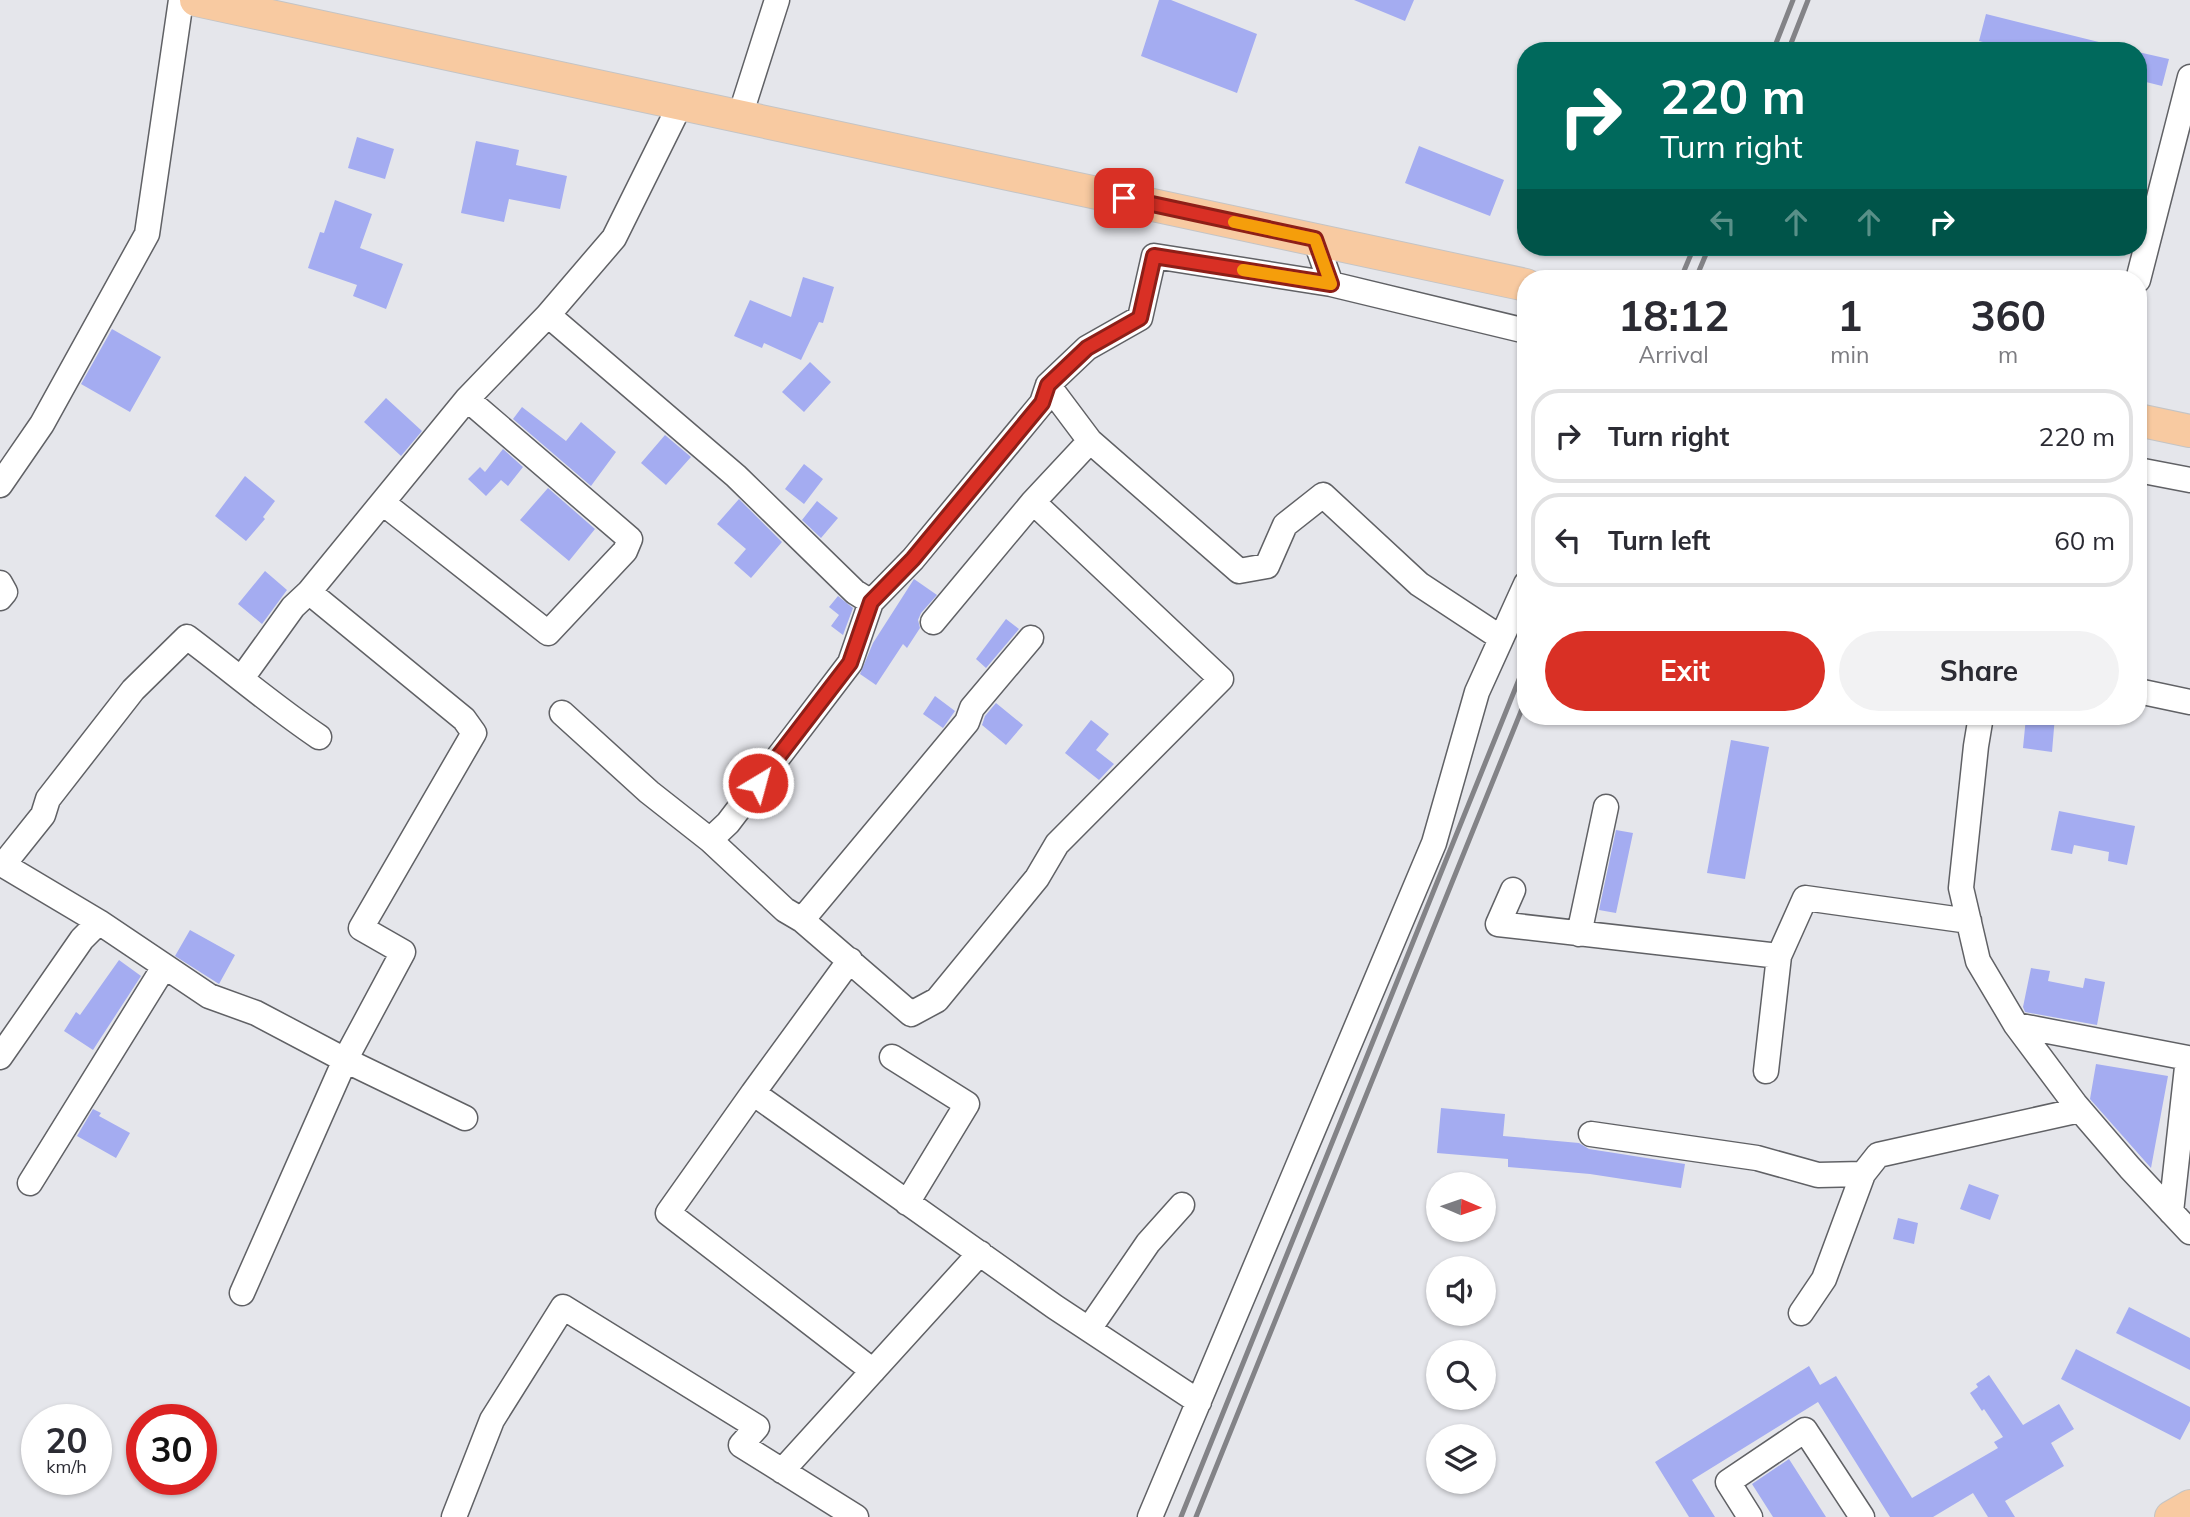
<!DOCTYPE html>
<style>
:root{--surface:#fff;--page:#f2f2f3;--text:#2b2b33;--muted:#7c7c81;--line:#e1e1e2;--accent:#d93025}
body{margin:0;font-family:Mulish,sans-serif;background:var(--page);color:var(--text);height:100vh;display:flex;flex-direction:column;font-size:26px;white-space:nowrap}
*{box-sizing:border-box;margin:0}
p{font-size:23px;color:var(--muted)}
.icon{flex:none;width:38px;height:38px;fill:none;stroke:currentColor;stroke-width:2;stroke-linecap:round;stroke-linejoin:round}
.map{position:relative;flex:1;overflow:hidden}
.drawer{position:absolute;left:1517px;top:270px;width:630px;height:455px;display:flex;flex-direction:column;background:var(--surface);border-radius:28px;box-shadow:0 2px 5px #0004}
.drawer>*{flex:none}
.banner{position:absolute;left:1517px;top:42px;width:630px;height:214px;border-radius:28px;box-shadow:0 2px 5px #0004;background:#00695c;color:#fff;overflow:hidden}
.needle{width:46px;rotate:92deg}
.buttons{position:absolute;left:1426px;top:1172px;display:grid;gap:14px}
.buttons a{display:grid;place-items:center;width:70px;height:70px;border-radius:50%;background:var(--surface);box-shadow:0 2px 5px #0004;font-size:35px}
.speed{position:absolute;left:21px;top:1404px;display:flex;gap:14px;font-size:35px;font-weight:700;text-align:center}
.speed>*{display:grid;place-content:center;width:91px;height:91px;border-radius:50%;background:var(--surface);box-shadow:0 2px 5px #0004;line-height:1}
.speed small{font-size:18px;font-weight:400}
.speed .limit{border:10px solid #d22;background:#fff;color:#111}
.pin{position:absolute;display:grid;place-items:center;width:60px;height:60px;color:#fff;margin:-30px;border-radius:14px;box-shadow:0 4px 10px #0006}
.me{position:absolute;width:77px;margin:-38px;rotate:37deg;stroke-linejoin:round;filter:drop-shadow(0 0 5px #0008)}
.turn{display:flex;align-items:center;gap:24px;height:147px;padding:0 28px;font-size:32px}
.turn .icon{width:91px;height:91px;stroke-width:2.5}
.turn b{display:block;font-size:49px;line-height:60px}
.lanes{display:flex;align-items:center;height:66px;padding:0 28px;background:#0003;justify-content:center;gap:35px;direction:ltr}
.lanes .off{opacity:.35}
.eta{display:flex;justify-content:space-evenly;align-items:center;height:119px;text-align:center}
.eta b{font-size:42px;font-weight:700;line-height:49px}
.primary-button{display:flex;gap:14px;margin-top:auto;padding:14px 28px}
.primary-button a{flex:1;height:80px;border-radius:42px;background:var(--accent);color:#fff;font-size:28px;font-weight:700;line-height:80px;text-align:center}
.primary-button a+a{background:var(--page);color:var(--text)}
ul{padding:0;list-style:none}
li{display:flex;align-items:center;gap:21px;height:94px;margin:0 14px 10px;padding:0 14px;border:4px solid var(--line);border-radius:28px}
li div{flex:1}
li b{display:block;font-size:26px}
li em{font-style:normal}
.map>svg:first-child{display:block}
.building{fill:#a4acf1}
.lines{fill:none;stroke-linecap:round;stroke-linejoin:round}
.minor-casing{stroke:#606165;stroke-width:27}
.major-casing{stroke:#c4c4c5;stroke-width:34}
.minor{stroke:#fff;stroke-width:24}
.major{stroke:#f8caa1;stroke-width:32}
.rail{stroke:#838387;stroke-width:5}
.route-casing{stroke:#8d1f18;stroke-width:18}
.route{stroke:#d93025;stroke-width:12}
.slow{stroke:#f59e0b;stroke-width:12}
</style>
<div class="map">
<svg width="2190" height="1517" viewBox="0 0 2190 1517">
<rect width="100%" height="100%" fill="#e5e6eb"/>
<!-- building -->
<path class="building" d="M1159 0H1171L1257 34 1237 93 1141 56Z
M1354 0H1414L1405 21Z
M1986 14 2111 45 2110 51H2018L1979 41Z
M2138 52 2169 59 2162 86 2138 80Z
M357 137 394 149 385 179 348 168Z
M476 141 519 150 516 165 567 176 560 209 509 199 504 222 461 213Z
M1419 146 1504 180 1490 216 1405 183Z
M335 200 372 214 360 248 403 264 386 309 353 296 357 285 308 268 320 232 324 233Z
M803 277 834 287 823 323 819 322 801 360 764 343 762 348 734 336 750 300 791 317Z
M112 329 161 357 130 412 81 384Z
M810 362 831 382 804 412 782 392Z
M386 398 422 431 401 456 364 422Z
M522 407 566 441 581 422 616 452 591 486 513 419Z
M665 435 691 457 666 485 641 463Z
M503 449 523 467 508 486 501 480 486 496 468 479 480 467 485 472Z
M804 464 823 479 804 504 785 489Z
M245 476 275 501 263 517 265 519 246 541 215 516Z
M548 488 595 529 569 561 520 520Z
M739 499 782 542 751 578 734 563 746 549 717 524Z
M817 501 838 518 821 538 802 520Z
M265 571 287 590 262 624 238 604Z
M914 579 937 595 921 613 918 620 920 628 907 648 903 644 876 685 860 674 873 643Z
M838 596 853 608 843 635 831 626 839 615 829 607Z
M1006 619 1019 629 986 668 976 659Z
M935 696 955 711 943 728 923 714Z
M996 703 1023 725 1006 745 982 725 985 716Z
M2036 716H2055L2052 752 2023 748 2026 717 2035 718Z
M1091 720 1109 734 1096 750 1114 764 1099 780 1065 753Z
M1731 740 1769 747 1745 879 1707 873Z
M2059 811 2135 826 2127 865 2108 861 2109 852 2074 845 2072 854 2051 850Z
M1616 830 1633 833 1616 913 1599 910Z
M190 930 235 955 219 984 175 956Z
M119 960 141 976 93 1050 64 1031 76 1012 80 1015Z
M2031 968 2050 971 2048 981 2083 988 2085 978 2105 982 2097 1025 2025 1012 2023 1007Z
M2096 1064 2168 1076 2151 1168 2090 1099Z
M1441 1108 1505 1114 1503 1136 1579 1143 1589 1149 1685 1164 1681 1188 1590 1174 1508 1167V1159L1437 1153Z
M93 1109 101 1113 99 1116 130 1133 116 1158 77 1136Z
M1969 1184 1999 1195 1990 1220 1960 1209Z
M1898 1218 1918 1223 1914 1244 1893 1239Z
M2129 1307 2190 1338V1370L2116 1333Z
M2076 1349 2190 1407V1421L2180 1440 2061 1379Z
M1809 1366 1820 1385 1836 1376 1912 1498 1998 1448 1994 1442 2003 1437 1984 1409 1982 1411 1970 1393 1978 1387 1976 1384 1989 1375 2023 1425 2059 1404 2074 1429 2051 1443 2064 1466 2005 1501 2015 1517H1988L1973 1493 1933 1517H1890L1818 1402 1692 1480 1715 1517H1689L1655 1462Z
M1789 1459 1826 1517H1773L1752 1484Z"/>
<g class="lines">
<!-- minor casing -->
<g class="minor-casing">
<path id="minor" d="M740 116 777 0
M1315 239 1331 284 1526 331
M2138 280 2190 77
M548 315 736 476 855 592 871 602
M1048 385 1087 348 1140 318 1154 256 1331 284
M2138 470 2190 480
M0 485 42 424 147 234 181 0
M383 503 548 633 625 551 630 539 467 399
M0 583 5 592 0 598
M933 622 1033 502 1090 441
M242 678 293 607 309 592 467 399 548 315 614 238 681 103
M2138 691 2190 702
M562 713 649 792 710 840 785 910 802 920 911 1014 937 1000 1037 878 1057 844 1221 679 1033 502
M1981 716 1976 746 1961 888 1978 961 2016 1025 2075 1104 2130 1168 2190 1232
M710 840 728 823 850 663 871 602 913 559 1042 403 1048 385 1090 441 1239 571 1267 566 1285 525 1323 495 1419 584 1501 638
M0 863 99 922 209 996 256 1013 345 1060 465 1118
M3 865 43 815 48 799 133 690 187 637C231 670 273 706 319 737
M1513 890 1498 924 1779 956 1805 898 1969 921
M802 920 967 722 972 708 1031 638
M1579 934 1606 807
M850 960 753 1093 1055 1307 1199 1402
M2016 1025 2188 1058 2171 1212
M0 1057 82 939 99 922
M892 1057 967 1104 907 1203
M1766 1071 1779 956
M753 1093 668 1213 873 1371
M1591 1134 1757 1158 1818 1175 1863 1174
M30 1183 164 967
M242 1293 345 1060 403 952 361 928 474 733 464 719 309 592
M1801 1313 1824 1279 1863 1174 1878 1155 2080 1110
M1089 1329 1148 1243 1182 1205
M782 1471 980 1253
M454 1517 492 1420 563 1307 757 1427 741 1445 856 1517
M1150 1517 1434 843 1477 692 1526 584
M1750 1517 1728 1482 1805 1430 1862 1517"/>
</g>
<!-- major casing -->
<g class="major-casing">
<path id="major" d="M196 0 1526 285
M2138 420 2190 431
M2171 1517 2190 1506"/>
</g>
<!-- minor -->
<use href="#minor" class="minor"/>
<!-- major -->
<use href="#major" class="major"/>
<!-- rail -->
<path class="rail" d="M1773 51 1793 0
M1788 51 1808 0
M1681 278 1694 247
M1696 278 1709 247
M1181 1517 1526 662
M1196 1517 1526 699"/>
</g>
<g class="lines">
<!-- route casing -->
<g class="route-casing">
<path id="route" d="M758 783 850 663 871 602 913 559 1042 403 1048 385 1087 348 1140 318 1154 256 1331 284 1315 239 1124 198"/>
</g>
<!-- route -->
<use href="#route" class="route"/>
<!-- slow -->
<path class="slow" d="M1234 222 1315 239 1331 284 1243 270"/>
</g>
</svg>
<div class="buttons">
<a><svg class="needle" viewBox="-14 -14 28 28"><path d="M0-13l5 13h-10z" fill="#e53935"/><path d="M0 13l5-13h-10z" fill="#7c7c81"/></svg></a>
<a><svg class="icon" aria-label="sound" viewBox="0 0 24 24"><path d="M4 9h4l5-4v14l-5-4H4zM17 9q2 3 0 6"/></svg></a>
<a><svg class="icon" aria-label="search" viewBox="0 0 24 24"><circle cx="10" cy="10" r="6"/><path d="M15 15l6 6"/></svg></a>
<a><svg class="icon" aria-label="layers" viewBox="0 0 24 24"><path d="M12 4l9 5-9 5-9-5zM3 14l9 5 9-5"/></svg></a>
</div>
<div class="speed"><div>20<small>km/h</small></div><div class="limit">30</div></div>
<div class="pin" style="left:1124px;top:198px;background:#d93025"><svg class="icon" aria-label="arrive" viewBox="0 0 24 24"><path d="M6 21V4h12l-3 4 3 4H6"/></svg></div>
<svg class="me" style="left:758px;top:783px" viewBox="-20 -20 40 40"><circle r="17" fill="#d93025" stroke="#fff" stroke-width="3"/><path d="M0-11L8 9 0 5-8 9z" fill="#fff"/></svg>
<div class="banner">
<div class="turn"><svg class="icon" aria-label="right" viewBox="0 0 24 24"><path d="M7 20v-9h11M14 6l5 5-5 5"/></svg><div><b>220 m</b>Turn right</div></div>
<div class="lanes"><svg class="icon off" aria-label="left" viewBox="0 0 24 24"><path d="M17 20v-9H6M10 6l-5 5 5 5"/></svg><svg class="icon off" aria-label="ahead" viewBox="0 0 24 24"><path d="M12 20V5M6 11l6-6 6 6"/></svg><svg class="icon off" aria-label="ahead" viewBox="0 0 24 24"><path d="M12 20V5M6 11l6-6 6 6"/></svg><svg class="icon" aria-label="right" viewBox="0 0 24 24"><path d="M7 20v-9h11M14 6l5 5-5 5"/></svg></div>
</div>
<section class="drawer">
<div class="eta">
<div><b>18:12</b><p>Arrival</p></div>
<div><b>1</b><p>min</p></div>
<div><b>360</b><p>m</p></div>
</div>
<ul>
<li><svg class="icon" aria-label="right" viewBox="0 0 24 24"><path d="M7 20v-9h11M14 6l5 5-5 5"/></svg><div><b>Turn right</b></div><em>220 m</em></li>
<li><svg class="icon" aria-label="left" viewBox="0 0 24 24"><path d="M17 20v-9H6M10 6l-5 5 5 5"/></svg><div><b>Turn left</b></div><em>60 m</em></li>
</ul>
<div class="primary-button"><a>Exit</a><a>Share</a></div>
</section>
</div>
